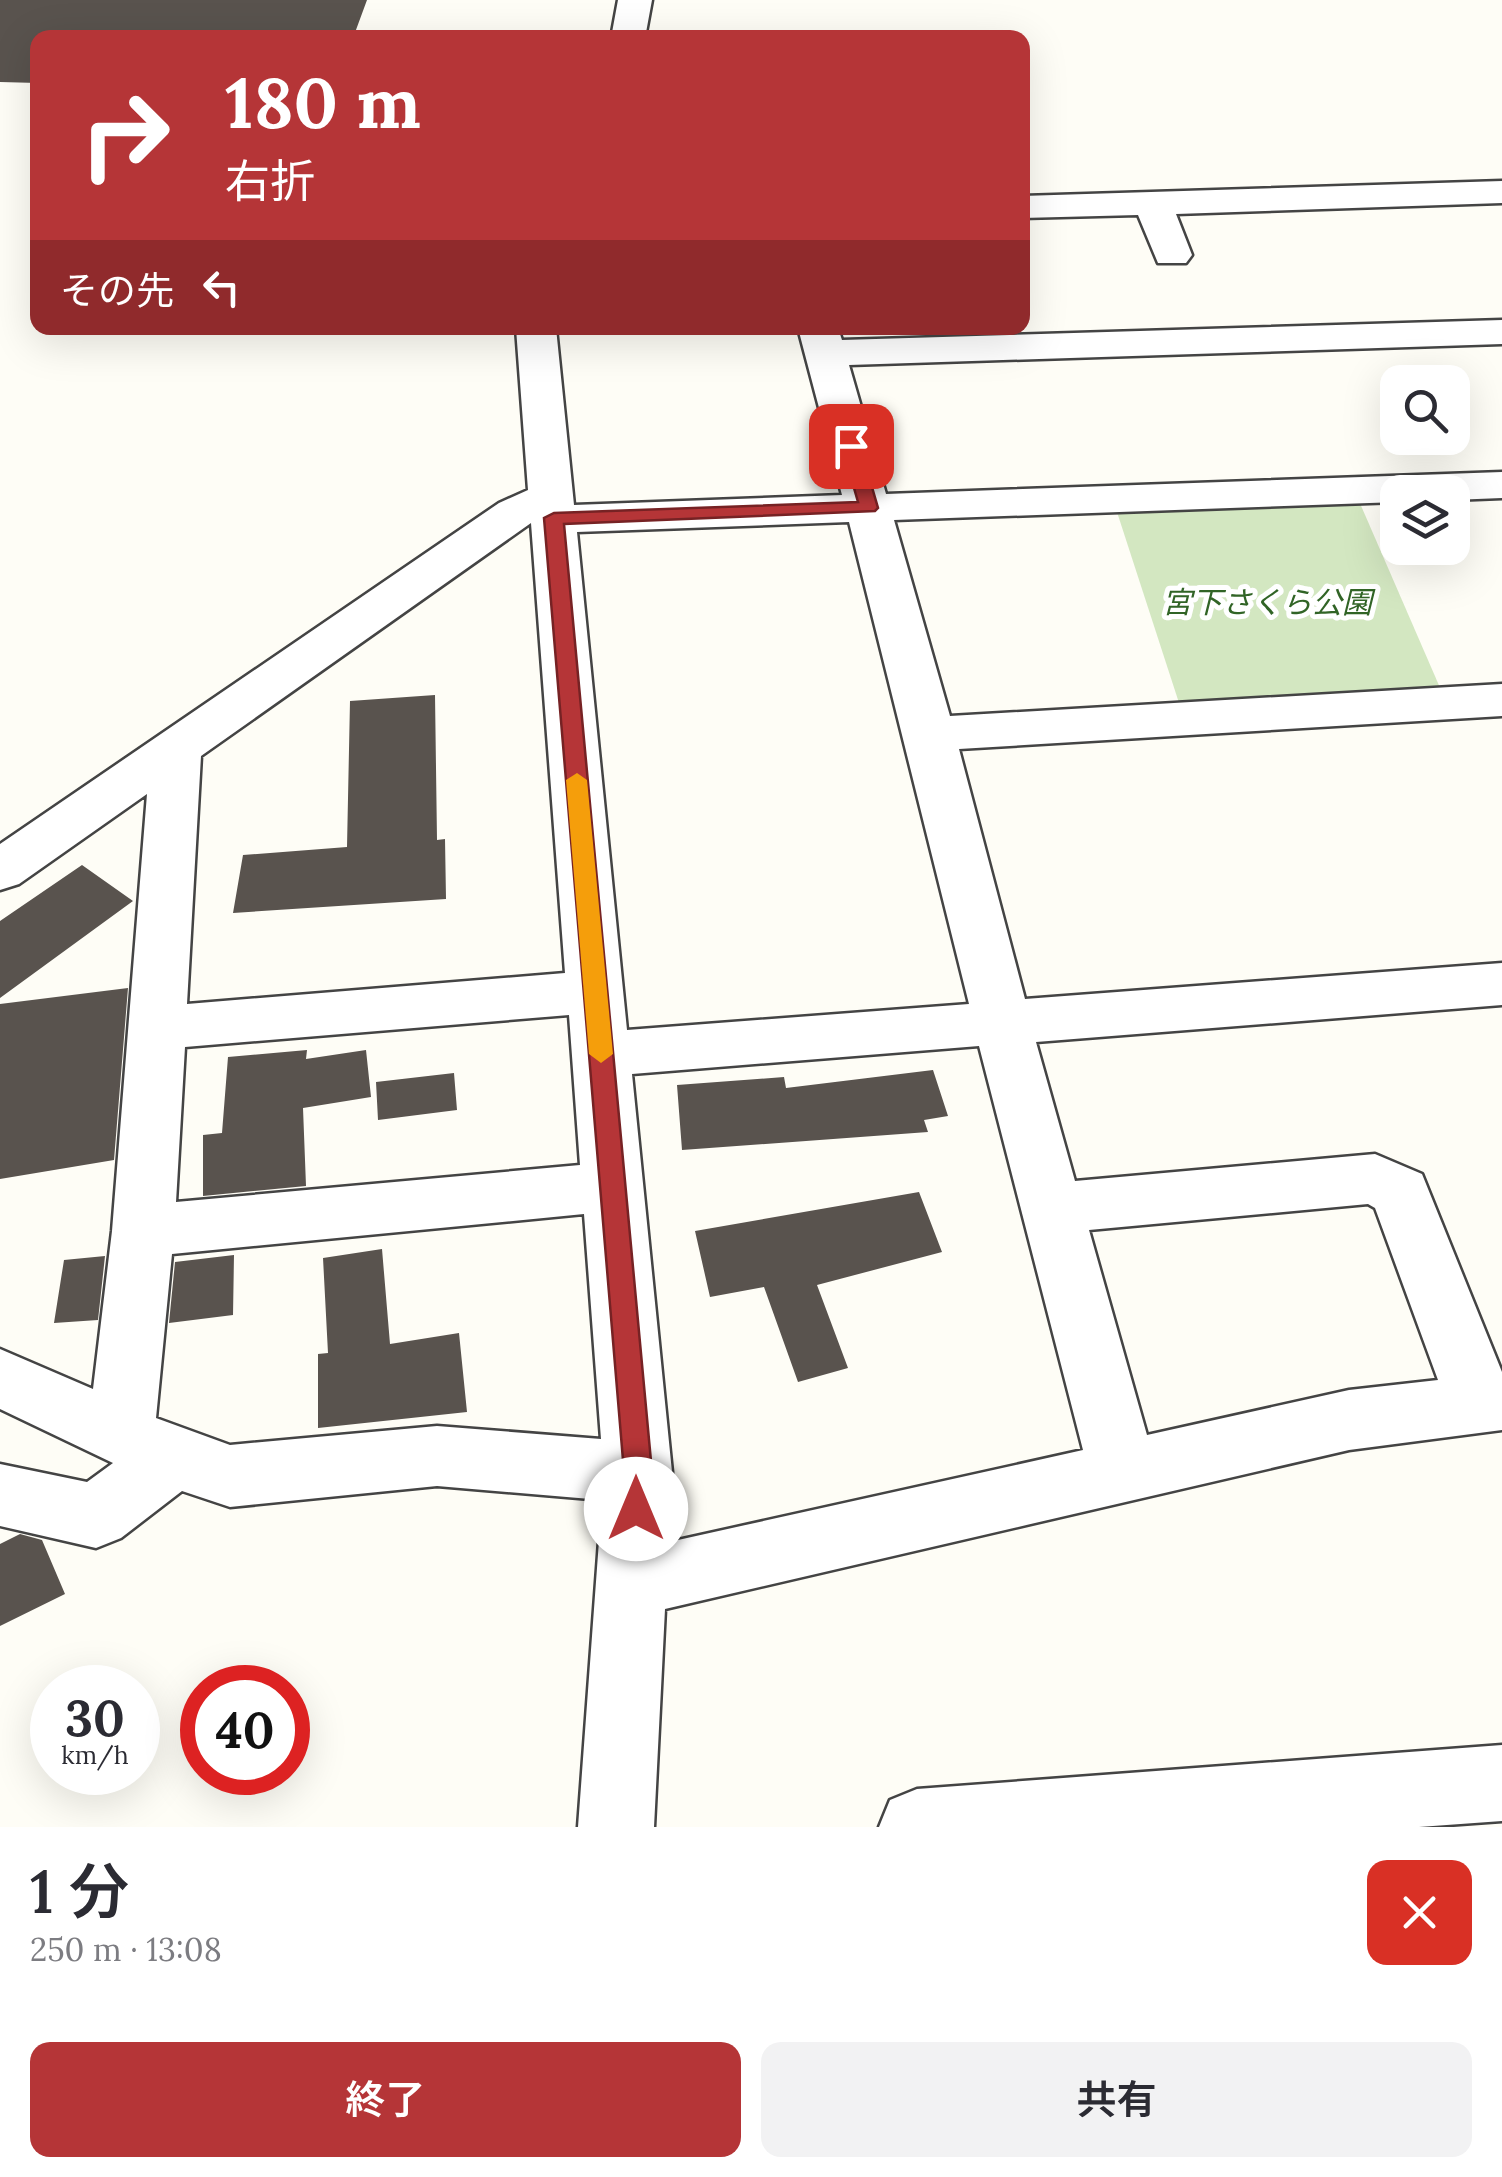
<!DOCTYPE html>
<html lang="ja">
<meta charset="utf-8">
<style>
:root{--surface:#fff;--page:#f2f2f3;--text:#2b2b33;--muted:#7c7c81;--accent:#b53537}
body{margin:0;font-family:Lora,"Noto Sans JP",serif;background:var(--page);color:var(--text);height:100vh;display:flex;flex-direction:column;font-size:38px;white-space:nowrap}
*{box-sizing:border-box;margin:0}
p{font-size:32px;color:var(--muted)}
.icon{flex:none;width:55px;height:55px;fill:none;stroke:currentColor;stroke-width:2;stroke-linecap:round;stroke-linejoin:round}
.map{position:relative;height:1827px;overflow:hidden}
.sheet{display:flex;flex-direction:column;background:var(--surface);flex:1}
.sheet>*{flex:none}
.top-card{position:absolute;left:30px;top:30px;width:1000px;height:305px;border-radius:20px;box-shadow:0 10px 40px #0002;background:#b53537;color:#fff;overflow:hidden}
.buttons{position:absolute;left:1380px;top:365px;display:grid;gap:20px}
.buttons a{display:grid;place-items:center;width:90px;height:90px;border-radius:20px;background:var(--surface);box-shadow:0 10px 40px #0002;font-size:50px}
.speed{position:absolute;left:30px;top:1665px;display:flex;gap:20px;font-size:50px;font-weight:700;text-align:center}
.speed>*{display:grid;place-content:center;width:130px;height:130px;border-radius:50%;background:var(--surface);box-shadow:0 10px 40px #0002;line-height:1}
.speed small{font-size:25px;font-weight:400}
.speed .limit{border:15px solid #d22;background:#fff;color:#111}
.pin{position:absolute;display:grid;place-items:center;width:85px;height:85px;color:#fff;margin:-42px;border-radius:20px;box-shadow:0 5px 15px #0006}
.me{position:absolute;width:110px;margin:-55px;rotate:0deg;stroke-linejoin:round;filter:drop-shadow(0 0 8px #0008)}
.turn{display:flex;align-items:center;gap:35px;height:210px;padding:0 30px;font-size:45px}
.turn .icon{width:130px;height:130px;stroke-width:2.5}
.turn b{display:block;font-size:70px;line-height:85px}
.then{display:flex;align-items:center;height:95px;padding:0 30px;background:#0003;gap:20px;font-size:38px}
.round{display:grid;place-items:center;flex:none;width:105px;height:105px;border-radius:20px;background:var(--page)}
.head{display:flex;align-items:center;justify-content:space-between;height:170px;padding:0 30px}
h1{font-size:60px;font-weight:600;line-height:75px}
.button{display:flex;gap:20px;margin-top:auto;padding:20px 30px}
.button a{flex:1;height:115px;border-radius:20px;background:var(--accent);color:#fff;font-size:40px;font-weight:600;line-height:115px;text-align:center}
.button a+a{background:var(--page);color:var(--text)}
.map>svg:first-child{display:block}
.green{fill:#d3e7c1}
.building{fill:#59534e}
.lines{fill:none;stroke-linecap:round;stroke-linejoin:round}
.minor-casing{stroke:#444;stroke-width:5}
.minor{fill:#fff;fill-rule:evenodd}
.route{fill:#b53537;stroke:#762224;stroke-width:2.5}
.slow{fill:#f59e0b}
.labels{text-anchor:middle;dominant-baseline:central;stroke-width:10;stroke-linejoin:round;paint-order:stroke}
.park-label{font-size:30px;font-style:italic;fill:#316426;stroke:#fff}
</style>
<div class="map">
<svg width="1502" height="1827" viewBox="0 0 1502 1827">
<rect width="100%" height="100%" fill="#fefdf6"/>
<!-- green -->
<path class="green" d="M1359 501 1441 690 1180 706 1116 509Z"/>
<!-- building -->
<path class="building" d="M0 0H367L353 38H38V83L0 82Z
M435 695 437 840 445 839 446 899 233 913 243 855 347 847 350 701Z
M82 865 133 901 0 998V921Z
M128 988 114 1160 0 1179V1004Z
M307 1050 306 1059 366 1050 371 1097 303 1108 306 1186 203 1196V1135L222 1133 228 1057Z
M933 1070 948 1116 924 1120 928 1132 682 1150 677 1085 784 1077 786 1088Z
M454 1073 457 1110 378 1120 376 1082Z
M919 1192 942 1252 817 1285 848 1368 798 1382 764 1287 710 1297 695 1231Z
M382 1249 390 1344 459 1333 467 1412 318 1428V1354L328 1353 323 1258Z
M234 1255 233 1315 169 1323 175 1262Z
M105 1256 98 1320 54 1323 64 1260Z
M20 1534 42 1540 65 1594 0 1626V1544Z"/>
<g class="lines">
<!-- minor casing -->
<g class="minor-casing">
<path id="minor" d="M618 0H652L645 38H611Z
M1502 181V203L1176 214 1192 255 1186 263H1158L1138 215 1022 218V196Z
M1502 320V344L849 365 886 494 1502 472V498L1452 500V492H1398V502L894 520 950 716 1502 684V716L959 749 1025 999 1502 963V1005L1036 1042 1075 1181 1375 1154 1422 1174 1502 1372V1430L1349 1450 665 1609 654 1827H578L602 1500 437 1486 230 1507 182 1491 121 1538 96 1548 0 1526V1464L87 1482 113 1463 0 1409V1349L93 1389 112 1231 147 794 19 884 0 890V844L499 503 528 490 516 328H556L574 505 842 495 798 328H838L842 340ZM849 522 969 1004 627 1030 577 532ZM531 523 565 973 187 1004 201 756ZM569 1015 580 1165 176 1202 185 1047ZM979 1046 1083 1450 669 1542 672 1472 632 1074ZM1368 1204 1375 1208 1438 1380 1349 1390 1147 1435 1089 1230ZM584 1214 601 1439 437 1426 230 1445 156 1418 172 1254Z
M1502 1745V1821L1419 1827H879L890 1800 917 1789Z"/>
</g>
<!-- minor -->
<use href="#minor" class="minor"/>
</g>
<!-- route -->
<path class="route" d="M851 440 860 446 878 508 875 511 564 524 652 1472 647 1518 636 1522 626 1518 622 1509 624 1472 544 518 554 513 858 502 842 446Z"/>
<!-- slow -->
<path class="slow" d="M577 773 587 780 613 1054 601 1063 589 1054 566 780Z"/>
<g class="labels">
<!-- park labels -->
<g class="park-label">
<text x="1267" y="602">宮下さくら公園</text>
</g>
</g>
</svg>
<div class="buttons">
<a><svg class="icon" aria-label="search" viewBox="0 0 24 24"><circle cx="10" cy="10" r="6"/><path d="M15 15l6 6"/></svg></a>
<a><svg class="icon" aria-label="layers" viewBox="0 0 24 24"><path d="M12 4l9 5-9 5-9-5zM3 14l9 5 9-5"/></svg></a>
</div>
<div class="speed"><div>30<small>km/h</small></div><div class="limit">40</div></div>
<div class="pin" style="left:851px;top:446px;background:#d93025"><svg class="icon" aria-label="arrive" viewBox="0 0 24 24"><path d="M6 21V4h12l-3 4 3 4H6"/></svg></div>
<svg class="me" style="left:636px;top:1509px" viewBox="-20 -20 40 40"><circle r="19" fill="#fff"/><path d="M0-13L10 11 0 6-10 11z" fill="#b53537"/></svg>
<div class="top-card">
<div class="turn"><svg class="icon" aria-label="right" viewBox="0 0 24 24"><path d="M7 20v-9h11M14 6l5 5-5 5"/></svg><div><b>180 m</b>右折</div></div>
<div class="then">その先<svg class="icon" aria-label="left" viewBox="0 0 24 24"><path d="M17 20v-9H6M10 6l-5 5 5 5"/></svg></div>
</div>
</div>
<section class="sheet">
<div class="head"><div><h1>1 分</h1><p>250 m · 13:08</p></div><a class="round" style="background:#d93025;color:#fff"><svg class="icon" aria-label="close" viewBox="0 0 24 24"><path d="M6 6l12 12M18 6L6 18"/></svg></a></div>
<div class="button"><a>終了</a><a>共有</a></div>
</section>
